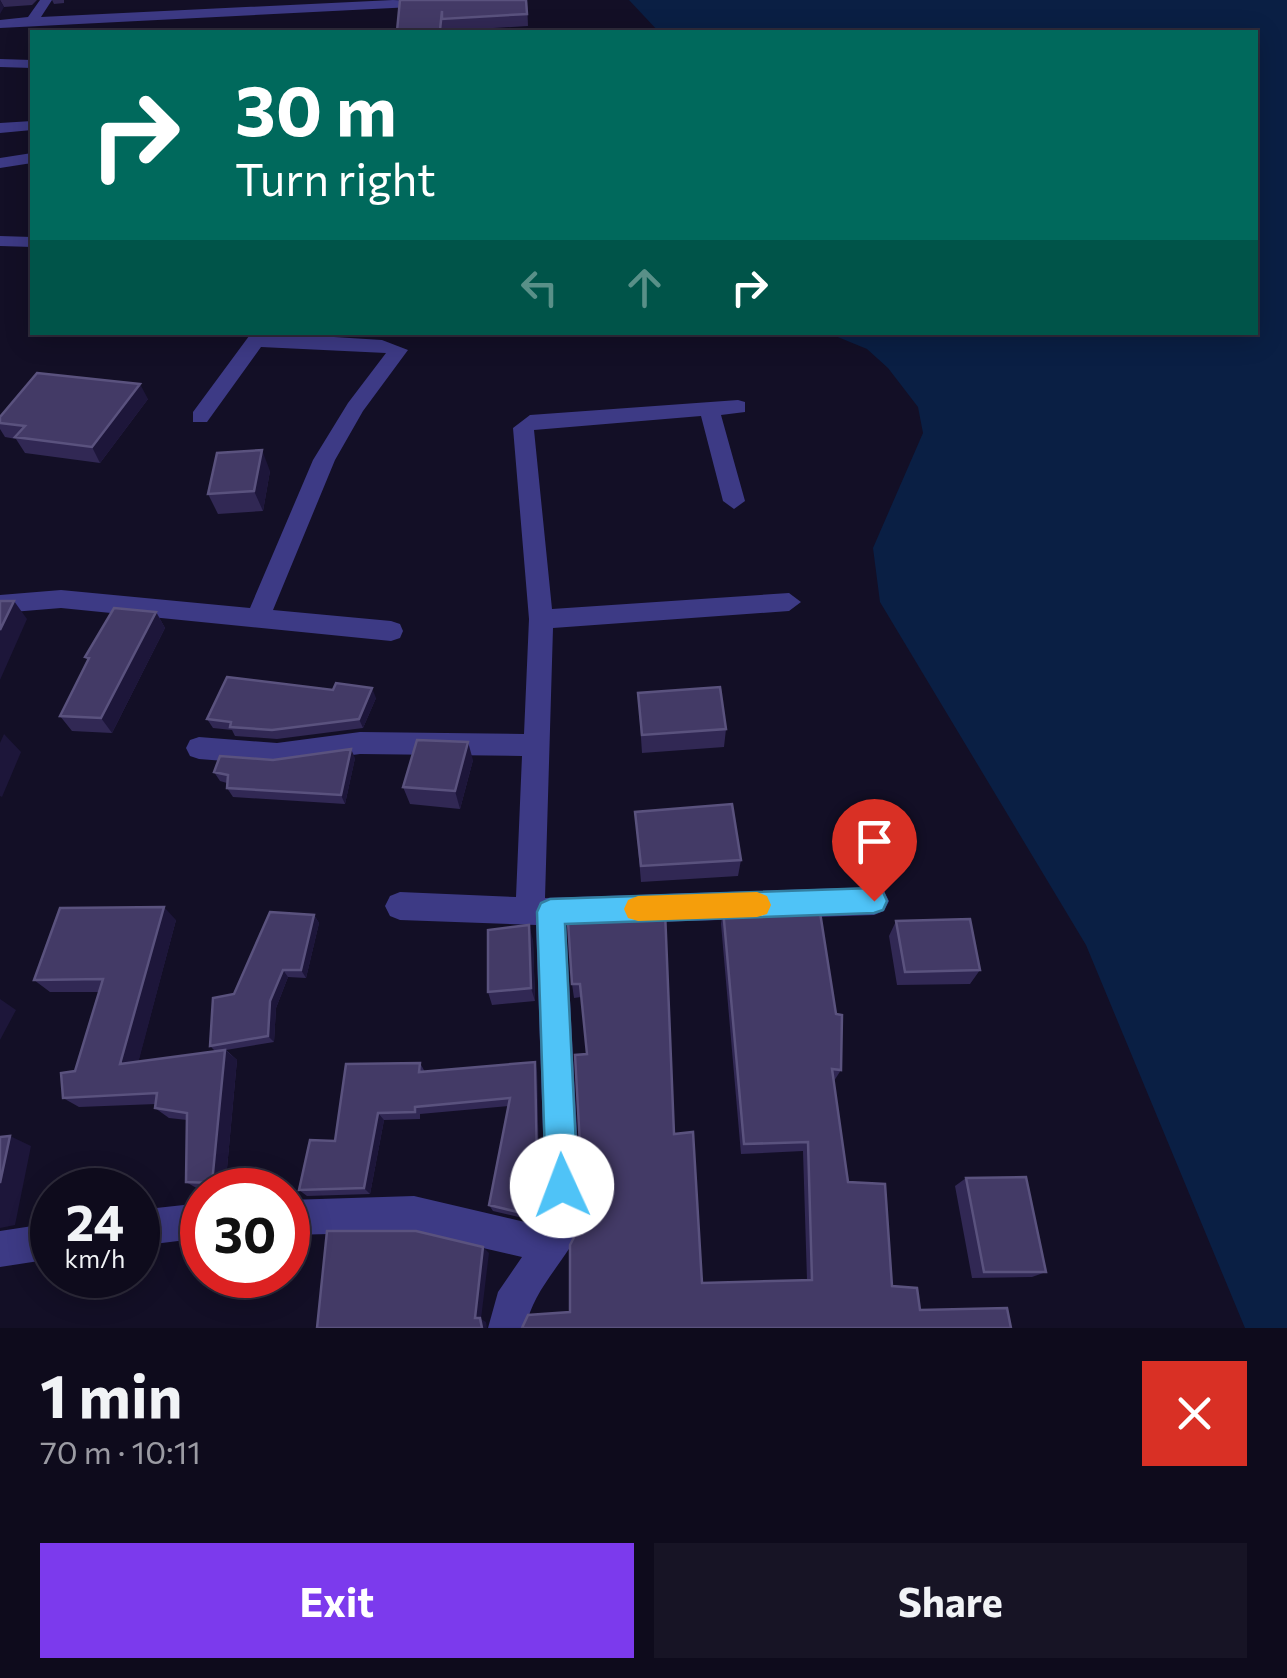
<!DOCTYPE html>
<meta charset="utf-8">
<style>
:root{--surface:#0e0b1c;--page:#171425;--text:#f1f3f6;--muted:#9b9ba3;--line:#2e2b3b;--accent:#7c3aed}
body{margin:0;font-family:Commissioner,sans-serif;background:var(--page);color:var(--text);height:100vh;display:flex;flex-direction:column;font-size:38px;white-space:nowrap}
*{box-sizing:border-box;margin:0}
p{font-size:32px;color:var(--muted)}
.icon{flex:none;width:55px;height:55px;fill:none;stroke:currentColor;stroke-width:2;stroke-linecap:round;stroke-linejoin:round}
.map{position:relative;height:1328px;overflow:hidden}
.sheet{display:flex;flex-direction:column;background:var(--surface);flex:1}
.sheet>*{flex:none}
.banner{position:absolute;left:30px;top:30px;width:1228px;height:305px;border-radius:0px;box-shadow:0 5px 25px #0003,0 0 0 2px var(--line);background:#00695c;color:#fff;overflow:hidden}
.speed{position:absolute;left:30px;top:1168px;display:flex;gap:20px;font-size:50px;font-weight:700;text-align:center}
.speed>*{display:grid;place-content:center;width:130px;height:130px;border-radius:50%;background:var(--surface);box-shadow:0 5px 25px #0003,0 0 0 2px var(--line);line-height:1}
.speed small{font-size:25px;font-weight:400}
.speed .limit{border:15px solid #d22;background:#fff;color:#111}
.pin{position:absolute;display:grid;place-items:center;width:85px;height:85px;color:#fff;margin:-102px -42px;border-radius:50% 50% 50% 0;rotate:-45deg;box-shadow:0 0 10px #0007}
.pin .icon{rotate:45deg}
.me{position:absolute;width:110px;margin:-55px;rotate:358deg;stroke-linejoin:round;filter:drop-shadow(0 0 8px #0008)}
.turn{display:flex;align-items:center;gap:35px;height:210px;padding:0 40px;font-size:45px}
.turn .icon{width:130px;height:130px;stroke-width:2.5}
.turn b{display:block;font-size:70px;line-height:85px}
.lanes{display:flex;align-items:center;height:95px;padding:0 40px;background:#0003;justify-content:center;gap:50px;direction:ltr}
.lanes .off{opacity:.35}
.round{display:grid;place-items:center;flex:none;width:105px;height:105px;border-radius:0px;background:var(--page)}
.overview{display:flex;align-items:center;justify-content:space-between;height:170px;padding:0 40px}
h1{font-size:60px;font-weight:700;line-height:75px}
.button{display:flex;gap:20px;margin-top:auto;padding:20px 40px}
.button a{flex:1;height:115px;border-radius:0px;background:var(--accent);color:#fff;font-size:40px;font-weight:700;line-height:115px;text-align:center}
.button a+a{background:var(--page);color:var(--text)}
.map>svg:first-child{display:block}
.water{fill:#0a1f44}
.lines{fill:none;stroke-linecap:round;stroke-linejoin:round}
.street{fill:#3d3a85;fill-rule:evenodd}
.wall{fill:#312854}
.shaded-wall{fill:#1d163a}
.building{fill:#433a66;stroke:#5a527e;stroke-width:2.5}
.route{fill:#4fc3f7;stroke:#337fa1;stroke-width:2.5}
.slow{fill:#f59e0b}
</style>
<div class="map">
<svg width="1287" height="1328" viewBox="0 0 1287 1328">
<rect width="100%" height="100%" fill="#130f26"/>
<!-- water -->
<path class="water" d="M629 0H1287V1328H1245L1086 945 880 602 873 548 923 433 918 407 888 368 867 349 828 333 1255 332V32H659Z"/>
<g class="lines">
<!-- street -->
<path class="street" d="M40 0H52L41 17 393 0 438 2 432 6 0 28V20L28 17Z
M0 59 32 60V68L0 67Z
M32 121V130L0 133V123Z
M32 153V163L0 168V158Z
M0 236 32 237V247L0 246Z
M252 332 382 340 408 350 363 411 335 460 273 610 391 621 400 624 403 631 400 638 391 641 61 608 0 613V595L61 590 250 608 313 460 348 403 386 353 261 347 207 422H193V412Z
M738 400 745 402V412L721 415 745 501 734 509 723 501 701 416 534 430 552 609 789 593 801 602 789 611 553 628 545 898 874 887 884 891 889 901 884 911 874 915 566 925 582 1225C567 1261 532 1289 526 1328H488L498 1292 522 1257 414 1232 288 1235V1200L414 1196 542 1226 546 1220 536 925 400 920 390 916 385 906 390 896 400 892 516 897 522 756 360 754 277 765 199 759 190 756 186 748 190 740 199 737 277 743 360 732 524 734 529 619 513 428 530 415Z
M202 1203V1238L138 1246V1210Z
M52 1223V1259L0 1267V1231Z"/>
</g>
<!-- wall -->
<path class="wall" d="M0 0H37L32 5 4 7Z
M52 0H64V3L54 4Z
M400 0H527L528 26 444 31 443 28V32H398Z
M148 399 100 463 25 453 16 439 5 437 0 429V417Z
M270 471 263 511 218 514 208 494Z
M156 612 165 628 112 733 72 731 60 716 88 660 85 657Z
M638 693 726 729 724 747 642 753Z
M376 698 363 728 277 739 235 736 232 730 213 728 207 719Z
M355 758 345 804 233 797 227 788V783L220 781 214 772 273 760Z
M473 760 460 809 410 804 403 787Z
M635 812 741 860 738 876 641 882Z
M723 909 841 1070 834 1081 848 1182 892 1286 920 1310 570 1312 584 1218 587 1054 581 997 574 998 572 984 568 922 674 1134 702 1283 807 1280 803 1151 741 1154 721 924Z
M314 915 319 923 306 978 288 977 276 1008 274 1042 226 1050 237 1060 225 1190H200L186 1182 187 1120 169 1118 155 1108 156 1104 79 1107 63 1098 75 1071 99 992H50L34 980 176 920 138 1062 215 1051 210 1046 234 994Z
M896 921 980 970 970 984 897 985 889 936Z
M533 940 535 1001 492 1005 488 992Z
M420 1063 425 1072 537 1070 540 1222 493 1211 489 1205 509 1106 420 1114V1119L384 1120 370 1194 307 1196 299 1190 335 1141Z
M966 1178 1046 1272 1032 1277 972 1278 955 1186Z"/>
<!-- shaded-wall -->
<path class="shaded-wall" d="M0 0 4 7 0 14Z
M140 384 148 399 100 463 92 447Z
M262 450 270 471 263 511 254 491Z
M14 601 27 619 0 680V630Z
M156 612 165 628 112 733 101 718Z
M372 688 376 698 363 728 359 719Z
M4 734 21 752 2 797 0 796V743Z
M468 742 473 760 460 809 455 791Z
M351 749 355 758 345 804 341 795Z
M164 907 176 920 135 1075 120 1064Z
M314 915 319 923 306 978 301 970Z
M529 925 533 940 535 1001 531 988Z
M283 970 288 977 276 1008 274 1042 268 1036 270 1001Z
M0 999 16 1010 0 1040Z
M225 1050 237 1060 225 1190H224L212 1183Z
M535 1062 537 1070 540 1222 538 1217Z
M378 1113 384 1120 370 1194 364 1188Z
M10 1136 31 1146 15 1225 0 1228V1183Z
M483 1247 489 1253 481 1319 486 1322 487 1328H482L475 1318Z"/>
<!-- building -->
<path class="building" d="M400 0H526L527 14 442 19V11L440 30 397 31Z
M37 373 140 384 92 447 15 437 25 426 0 423V417Z
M262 450 254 491 208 494 217 453Z
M0 601H14L0 630Z
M114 608 156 612 101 718 60 716 89 658 85 657Z
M227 677 333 690 336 683 372 688 359 719 272 730 230 727 231 722 207 719Z
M720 687 726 729 642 735 638 693Z
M417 740 468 742 455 791 403 787Z
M351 749 341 795 227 788 228 775 214 772 220 756 273 760Z
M732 804 741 860 641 866 635 812Z
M819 906 836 1014 842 1015 841 1070 832 1069 848 1182 885 1184 892 1286 917 1288 920 1310 1007 1308 1011 1328H522L528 1315 570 1312V1245L584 1218 575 1055 587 1054 580 984H572L568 922 582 920 581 914 665 911 674 1134 693 1132 702 1283 812 1280 808 1142 744 1144 723 909Z
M164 907 120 1064 225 1050 212 1183 186 1182 187 1113 155 1108 157 1093 63 1098 61 1073 75 1071 103 979 34 980 60 908Z
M270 912 314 915 301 970H283L270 1001 268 1036 210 1046 213 998 234 994Z
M970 919 980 970 905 972 896 921Z
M529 925 531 988 488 992V930Z
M535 1062 538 1217 489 1205 510 1098 415 1107V1112L378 1113 364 1188 299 1190 310 1140 335 1141 346 1064 420 1063 419 1072Z
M10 1136 0 1183V1137Z
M1026 1177 1046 1272H984L966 1178Z
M327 1231H416L483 1247 475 1318H480L482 1328H317Z"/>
<!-- route -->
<path class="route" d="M874 888 883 892 887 901 883 910 874 913 565 924 578 1186 573 1197 562 1201 551 1197 546 1186 537 912 541 903 550 899Z"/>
<!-- slow -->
<path class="slow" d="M757 892 767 896 771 905 767 914 757 917 638 921 628 918 624 909 628 900 638 896Z"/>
</svg>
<div class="speed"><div>24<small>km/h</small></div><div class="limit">30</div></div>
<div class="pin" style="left:874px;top:901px;background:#d93025"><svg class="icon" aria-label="arrive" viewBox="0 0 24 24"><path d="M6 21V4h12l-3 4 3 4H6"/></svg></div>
<svg class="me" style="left:562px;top:1186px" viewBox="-20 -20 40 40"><circle r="19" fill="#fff"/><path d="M0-13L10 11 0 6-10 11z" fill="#4fc3f7"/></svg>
<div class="banner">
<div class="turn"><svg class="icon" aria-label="right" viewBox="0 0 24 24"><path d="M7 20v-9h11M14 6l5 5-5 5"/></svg><div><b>30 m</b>Turn right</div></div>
<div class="lanes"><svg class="icon off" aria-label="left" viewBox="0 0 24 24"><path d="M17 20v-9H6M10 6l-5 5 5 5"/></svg><svg class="icon off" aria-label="ahead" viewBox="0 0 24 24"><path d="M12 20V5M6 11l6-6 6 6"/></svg><svg class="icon" aria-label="right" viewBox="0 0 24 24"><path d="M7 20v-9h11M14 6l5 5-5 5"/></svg></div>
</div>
</div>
<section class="sheet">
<div class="overview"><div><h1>1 min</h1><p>70 m · 10:11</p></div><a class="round" style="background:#d93025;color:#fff"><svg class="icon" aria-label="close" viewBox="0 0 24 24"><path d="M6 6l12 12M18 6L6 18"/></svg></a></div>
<div class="button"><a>Exit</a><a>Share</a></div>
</section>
